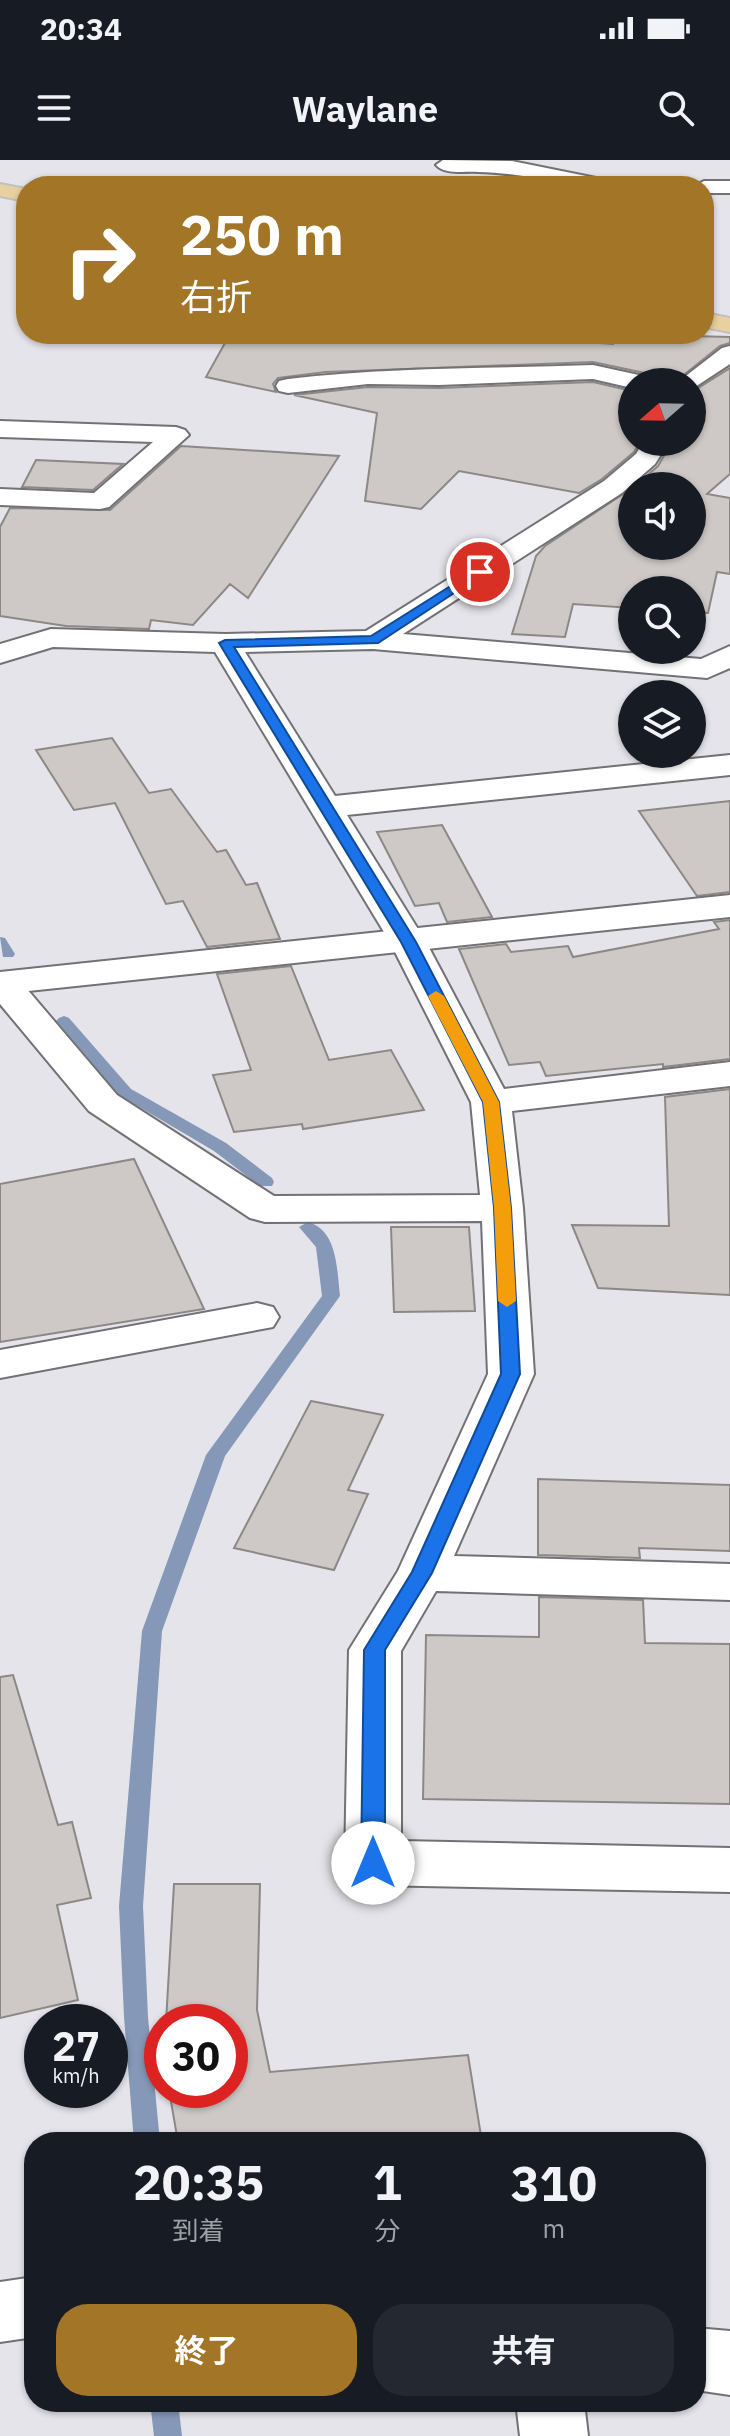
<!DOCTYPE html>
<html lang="ja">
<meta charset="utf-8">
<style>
:root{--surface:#171b24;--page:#242831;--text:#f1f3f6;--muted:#9ea1a6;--accent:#a27527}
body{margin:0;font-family:"IBM Plex Sans","Noto Sans JP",sans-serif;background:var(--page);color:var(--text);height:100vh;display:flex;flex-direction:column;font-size:30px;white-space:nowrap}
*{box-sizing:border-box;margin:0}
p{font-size:26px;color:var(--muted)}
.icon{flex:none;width:44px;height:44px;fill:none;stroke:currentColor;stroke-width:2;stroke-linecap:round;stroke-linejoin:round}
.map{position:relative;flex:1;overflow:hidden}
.panel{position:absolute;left:24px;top:1972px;width:682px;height:280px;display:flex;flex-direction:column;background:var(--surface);border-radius:32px;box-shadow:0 2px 6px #0004}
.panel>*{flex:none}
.banner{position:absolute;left:16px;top:16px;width:698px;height:168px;border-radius:32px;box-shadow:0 2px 6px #0004;background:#a27527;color:#fff;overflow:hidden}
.needle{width:52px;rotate:250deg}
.tools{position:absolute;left:618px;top:208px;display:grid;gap:16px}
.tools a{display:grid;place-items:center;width:88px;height:88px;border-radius:50%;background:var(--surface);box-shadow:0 2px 6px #0004;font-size:40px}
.speed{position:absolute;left:24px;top:1844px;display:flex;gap:16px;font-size:40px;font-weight:700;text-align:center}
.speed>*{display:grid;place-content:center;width:104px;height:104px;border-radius:50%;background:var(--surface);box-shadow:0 2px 6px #0004;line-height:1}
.speed small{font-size:20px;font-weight:400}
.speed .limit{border:12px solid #d22;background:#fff;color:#111}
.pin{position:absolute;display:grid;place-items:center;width:68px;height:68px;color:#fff;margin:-34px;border:4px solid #fff;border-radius:50%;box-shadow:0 2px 8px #0007}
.me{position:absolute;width:88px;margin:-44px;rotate:0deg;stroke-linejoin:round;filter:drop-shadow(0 0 6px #0008)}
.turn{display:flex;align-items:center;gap:28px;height:168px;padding:0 32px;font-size:36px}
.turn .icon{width:104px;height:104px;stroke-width:2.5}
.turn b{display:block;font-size:56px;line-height:68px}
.eta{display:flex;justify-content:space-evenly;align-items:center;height:136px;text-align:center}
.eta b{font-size:48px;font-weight:700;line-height:56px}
.cta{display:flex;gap:16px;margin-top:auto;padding:16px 32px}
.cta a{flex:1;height:92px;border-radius:32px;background:var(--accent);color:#fff;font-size:32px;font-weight:700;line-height:92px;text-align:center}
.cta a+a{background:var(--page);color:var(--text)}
.status{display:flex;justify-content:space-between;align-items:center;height:56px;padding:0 40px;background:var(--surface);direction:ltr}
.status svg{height:22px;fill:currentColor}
header{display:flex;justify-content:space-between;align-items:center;height:104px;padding:0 32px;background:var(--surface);font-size:36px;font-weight:700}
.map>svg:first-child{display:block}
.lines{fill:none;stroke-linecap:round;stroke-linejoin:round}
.stream{fill:#8598b7;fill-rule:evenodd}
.building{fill:#cec9c6;stroke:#8d8886;stroke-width:2}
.minor-casing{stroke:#717176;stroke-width:4}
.tertiary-casing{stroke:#717176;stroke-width:4}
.primary-casing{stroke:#c0c0c1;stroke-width:4}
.minor{fill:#fff;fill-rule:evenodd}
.tertiary{fill:#fff;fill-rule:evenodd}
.primary{fill:#e8d19e;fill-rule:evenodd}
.route{fill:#1a73e8;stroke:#114b97;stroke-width:2}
.slow{fill:#f59e0b}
</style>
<div class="status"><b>20:34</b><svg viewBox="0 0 49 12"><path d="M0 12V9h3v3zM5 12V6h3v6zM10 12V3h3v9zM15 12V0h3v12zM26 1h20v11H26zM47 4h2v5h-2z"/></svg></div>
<header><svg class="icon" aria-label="menu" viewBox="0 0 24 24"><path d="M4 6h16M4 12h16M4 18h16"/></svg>Waylane<svg class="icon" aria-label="search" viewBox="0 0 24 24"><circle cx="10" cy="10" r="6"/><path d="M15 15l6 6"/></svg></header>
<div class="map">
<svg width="730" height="2276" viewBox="0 0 730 2276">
<rect width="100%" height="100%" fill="#e4e4ea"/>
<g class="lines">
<!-- stream -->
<path class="stream" d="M0 777 5 778 15 794 13 797H3Z
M64 856 69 858 131 929 226 983 272 1018 274 1022 272 1026H260L214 991 119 935 59 864 56 861 59 858Z
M308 1062C338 1070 337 1111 340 1136L225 1296 162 1471 143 1746 148 1857 160 1982H134L124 1857 119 1746 142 1471 206 1295 322 1136 316 1087 299 1067Z
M150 2242H178L182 2276H154Z"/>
</g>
<!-- building -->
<path class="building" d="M230 174H469L613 184 615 174 730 177V183L720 186 675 222H654L649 214 593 202 326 212 278 218 273 224 276 232 206 217Z
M730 208V314L707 334 730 338V414L717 412 708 453 692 452V430H632V448L573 444 565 477 512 474 536 396 545 386 632 328V386H692V326H635L658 306 672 282H692V232Z
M593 222 632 231V282H640L634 292 602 319 579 333 459 311 421 349 365 341 377 253 294 235 368 227 439 228Z
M181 286 339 296 248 438 230 424 193 465 151 460 149 469 66 466 0 456V367L10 348 110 350Z
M36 300 123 304 93 330 22 327Z
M112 578 149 633 171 629 217 692 226 690 246 725 257 723 280 779 207 787 183 741 166 744 115 643 74 650 36 590Z
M730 641V732L697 736 639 651Z
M442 665 460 698 492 757 447 762 439 743 415 746 377 672Z
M730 760V899L663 907V904L546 916 540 902 509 905 459 789 506 784 511 792 568 786 573 797 719 769 714 762Z
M291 806 329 900 391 890 424 950 303 969 302 964 234 972 213 915 251 910 217 814Z
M730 929V1135L598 1128 572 1065 669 1066 665 937Z
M134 999 204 1149 0 1182V1024Z
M391 1067H469L475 1151 394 1152Z
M311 1241 383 1255 348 1330 368 1334 334 1410 234 1388Z
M538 1319 730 1325V1391L639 1388 640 1398 538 1395Z
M539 1437 643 1440 645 1483 730 1484V1644L423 1639 426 1475 539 1477Z
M13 1515 58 1665 72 1662 91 1738 57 1745 78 1840 0 1858V1517Z
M174 1724H260L257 1850 270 1912 468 1895 482 1982H178L169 1930H230V1862H166Z"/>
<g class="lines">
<!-- minor casing -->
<g class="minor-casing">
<path id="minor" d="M443 0 512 1 606 20 616 26C569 26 525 13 478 12 465 11 445 15 436 5Z
M704 21H730V33H704V26H695Z
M730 186V204L692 229V222H678L722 188Z
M593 205 648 217 651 222H632V228L593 219 439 225 368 224 288 233 279 231 276 226 279 221 288 219C389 207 491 209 593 205Z
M0 261 176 267 185 270 189 275 109 347 100 349 0 345V329L94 333 153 282 0 277Z
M643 282H669L655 304 622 333 403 474 701 499 730 486V508L707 518 373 489 245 492 335 636 730 595V615L347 655 426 782 504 929 730 902V926L512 951 523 1048 534 1214 454 1396 730 1404V1440L436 1431 401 1491V1681L730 1688V1732L373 1725 353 1719 345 1703 349 1490 398 1411 488 1214 482 1061 265 1062 250 1058 89 951 0 844V812L15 815 117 935 274 1036 480 1035 471 942 390 782 215 492 53 487 0 503V484L51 469 225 474 366 471 604 321 636 294Z
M257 1143 273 1147 279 1157 273 1167 0 1218V1190Z
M34 2117V2177L0 2182V2122Z
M696 2168 730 2171V2235L696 2230Z
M516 2242H584L588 2276H520Z"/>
</g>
<!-- tertiary casing -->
<g class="tertiary-casing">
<path id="tertiary" d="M730 735V757L0 834V812Z"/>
</g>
<!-- primary casing -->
<g class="primary-casing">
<path id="primary" d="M0 24 26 29V41L0 36Z
M704 153 730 158V172L704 167Z"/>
</g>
<!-- minor -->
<use href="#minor" class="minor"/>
<!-- tertiary -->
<use href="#tertiary" class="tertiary"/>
<!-- primary -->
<use href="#primary" class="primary"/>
</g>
<!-- route -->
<path class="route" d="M476 410 486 412 378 483 234 487 416 782 499 942 511 1048 520 1214 432 1413 385 1490V1703L381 1709 373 1712 365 1709 361 1703 364 1490 412 1412 501 1214 494 1048 483 942 401 782 219 483 225 480 371 476Z"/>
<!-- slow -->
<path class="slow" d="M436 831 444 836 499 942 511 1048 516 1141 507 1147 498 1141 494 1048 483 942 428 836Z"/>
</svg>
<div class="tools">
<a><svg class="needle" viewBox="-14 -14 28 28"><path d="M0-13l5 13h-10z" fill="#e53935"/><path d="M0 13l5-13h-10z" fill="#9ea1a6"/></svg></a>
<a><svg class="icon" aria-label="sound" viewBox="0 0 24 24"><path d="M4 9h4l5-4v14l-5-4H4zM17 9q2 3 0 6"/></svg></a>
<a><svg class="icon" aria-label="search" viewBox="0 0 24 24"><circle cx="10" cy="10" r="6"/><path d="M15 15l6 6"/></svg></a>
<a><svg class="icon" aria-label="layers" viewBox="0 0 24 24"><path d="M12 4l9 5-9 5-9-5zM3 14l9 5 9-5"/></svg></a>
</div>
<div class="speed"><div>27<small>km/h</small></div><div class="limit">30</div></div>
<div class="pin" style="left:480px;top:412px;background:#d93025"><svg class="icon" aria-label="arrive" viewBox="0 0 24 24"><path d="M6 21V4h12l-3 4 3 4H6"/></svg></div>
<svg class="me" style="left:373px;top:1703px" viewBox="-20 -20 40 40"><circle r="19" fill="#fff"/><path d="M0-13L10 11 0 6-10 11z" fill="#1a73e8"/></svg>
<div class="banner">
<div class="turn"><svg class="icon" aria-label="right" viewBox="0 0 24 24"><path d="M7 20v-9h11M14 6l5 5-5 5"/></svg><div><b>250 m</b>右折</div></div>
</div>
<section class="panel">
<div class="eta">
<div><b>20:35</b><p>到着</p></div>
<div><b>1</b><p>分</p></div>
<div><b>310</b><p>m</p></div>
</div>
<div class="cta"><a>終了</a><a>共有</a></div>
</section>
</div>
